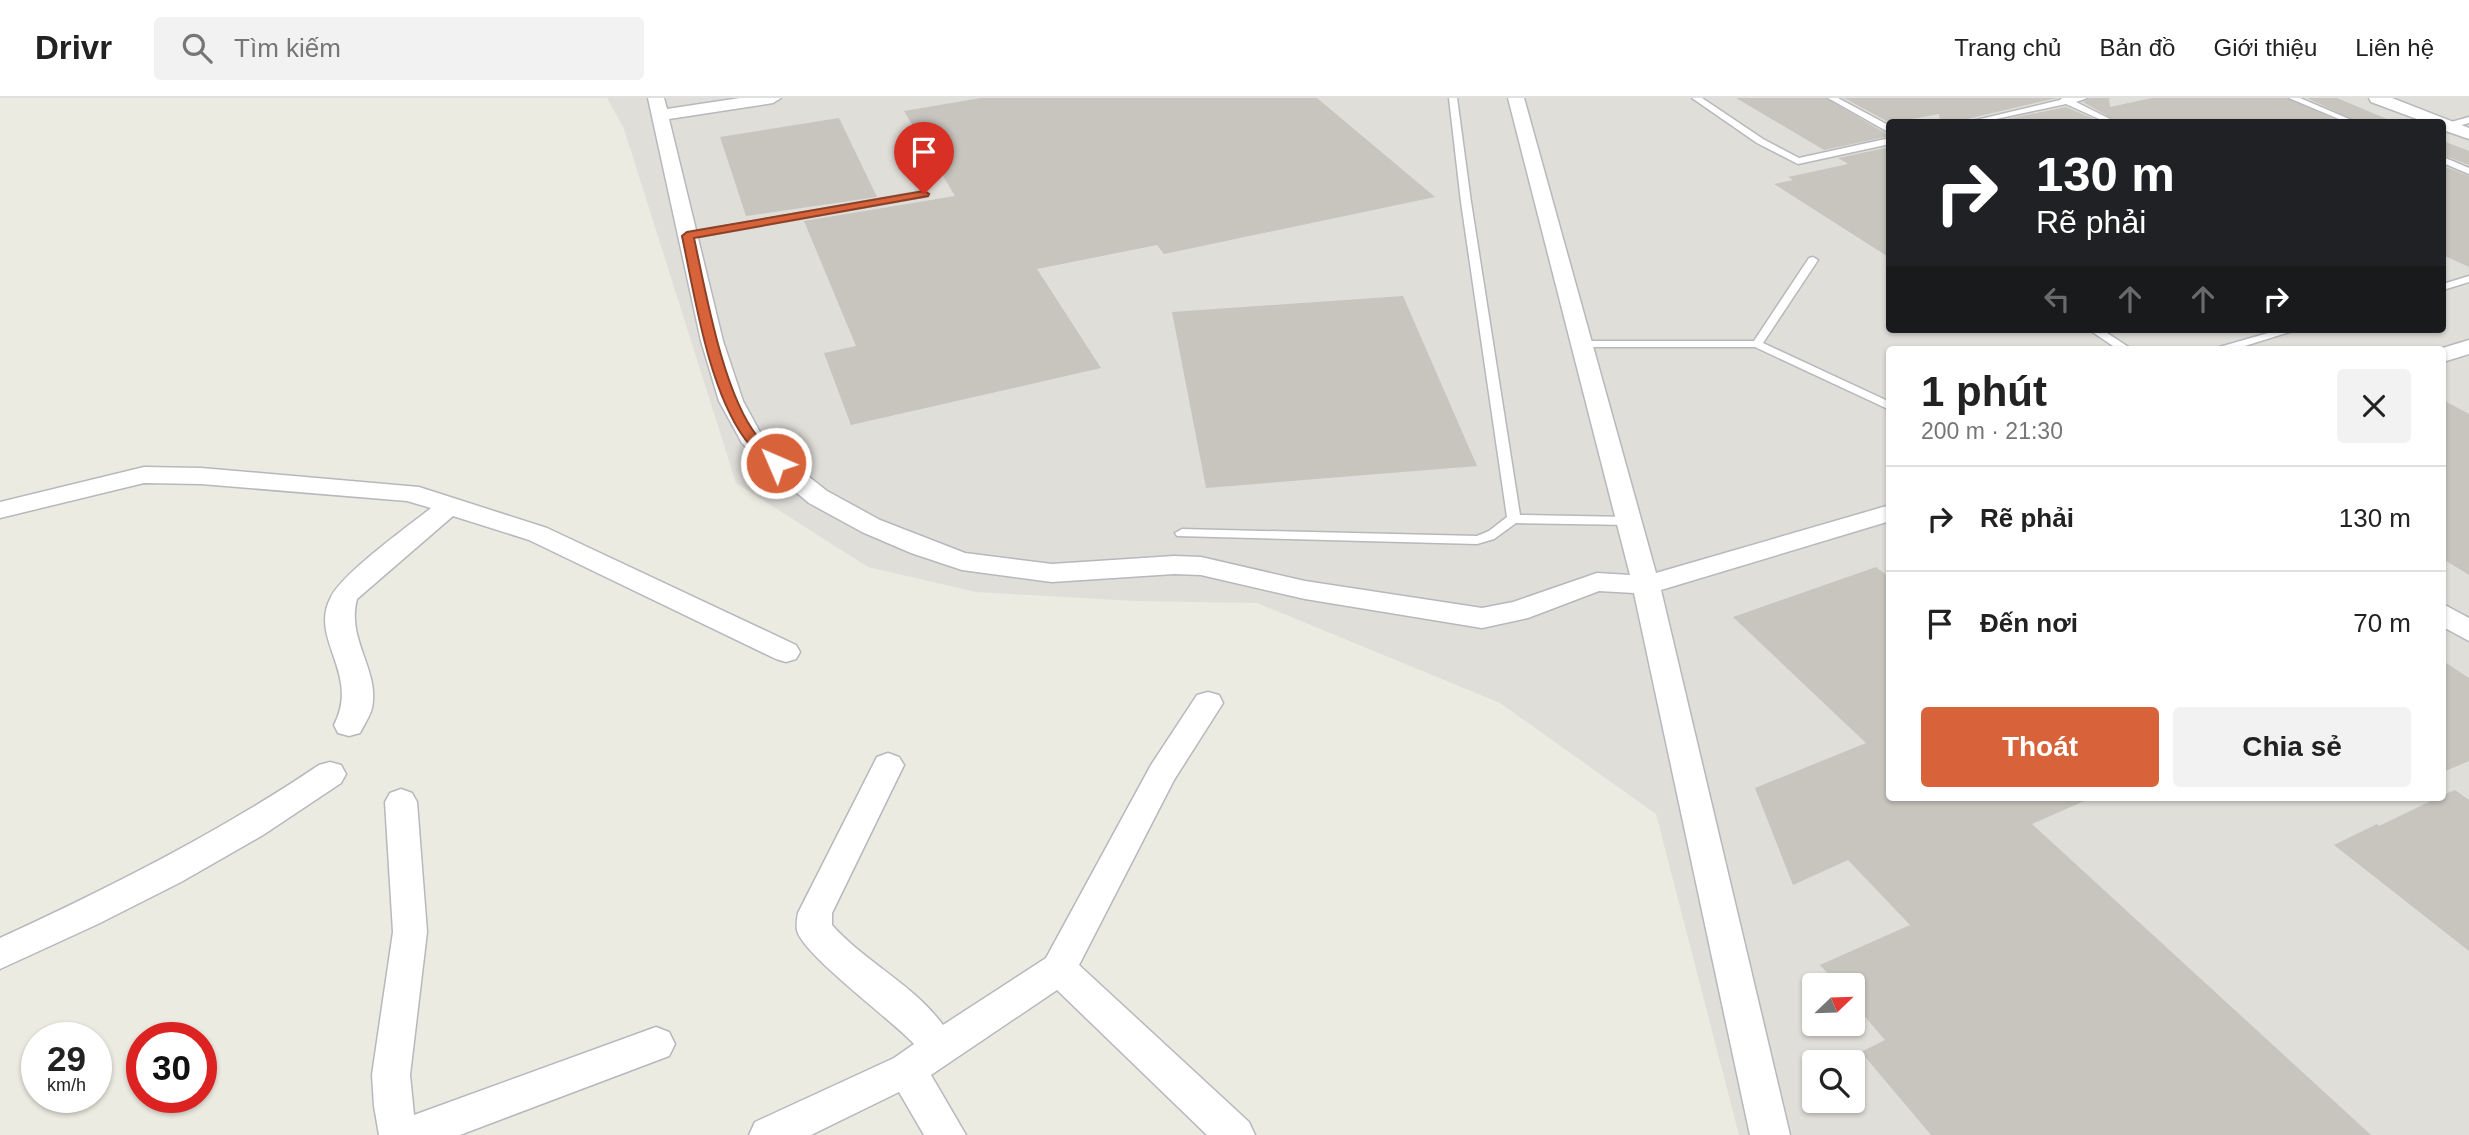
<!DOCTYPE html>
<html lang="vi">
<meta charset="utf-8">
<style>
:root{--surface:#fff;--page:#f2f2f2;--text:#222;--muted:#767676;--line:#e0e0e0;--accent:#d8633a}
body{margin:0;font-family:Helvetica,sans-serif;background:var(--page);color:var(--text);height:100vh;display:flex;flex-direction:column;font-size:26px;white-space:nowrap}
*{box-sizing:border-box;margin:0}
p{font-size:23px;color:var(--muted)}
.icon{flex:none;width:38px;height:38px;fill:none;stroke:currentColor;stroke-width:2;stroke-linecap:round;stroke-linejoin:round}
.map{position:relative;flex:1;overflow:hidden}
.drawer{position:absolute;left:1886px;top:248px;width:560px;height:455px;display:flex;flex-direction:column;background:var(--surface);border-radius:7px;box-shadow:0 2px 5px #0004}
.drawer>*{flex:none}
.top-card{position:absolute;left:1886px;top:21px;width:560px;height:214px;border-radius:7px;box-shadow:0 2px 5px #0004;background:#202124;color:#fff;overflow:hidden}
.needle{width:46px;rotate:67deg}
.fabs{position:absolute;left:1802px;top:875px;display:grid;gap:14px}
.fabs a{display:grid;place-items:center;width:63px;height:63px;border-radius:7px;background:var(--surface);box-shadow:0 2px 5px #0004;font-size:35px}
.speed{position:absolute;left:21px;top:924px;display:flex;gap:14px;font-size:35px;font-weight:700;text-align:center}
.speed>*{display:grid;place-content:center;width:91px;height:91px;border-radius:50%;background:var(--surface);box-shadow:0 2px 5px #0004;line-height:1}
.speed small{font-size:18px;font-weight:400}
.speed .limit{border:10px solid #d22;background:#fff;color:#111}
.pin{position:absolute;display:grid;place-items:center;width:60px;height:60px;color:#fff;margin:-72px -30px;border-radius:50% 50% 50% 0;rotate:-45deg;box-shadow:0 0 7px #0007}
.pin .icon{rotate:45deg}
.me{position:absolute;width:77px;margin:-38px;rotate:315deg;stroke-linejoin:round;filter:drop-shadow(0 0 5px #0008)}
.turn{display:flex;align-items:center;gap:24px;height:147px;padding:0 35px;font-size:32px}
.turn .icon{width:91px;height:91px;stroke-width:2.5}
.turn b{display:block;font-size:49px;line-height:60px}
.lanes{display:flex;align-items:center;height:66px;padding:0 35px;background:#0003;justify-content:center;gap:35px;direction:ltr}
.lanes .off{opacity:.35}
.round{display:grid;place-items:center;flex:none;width:74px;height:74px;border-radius:7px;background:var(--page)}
.head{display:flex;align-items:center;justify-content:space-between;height:119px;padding:0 35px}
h1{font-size:42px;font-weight:700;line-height:52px}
.button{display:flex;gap:14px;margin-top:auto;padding:14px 35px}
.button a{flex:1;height:80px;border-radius:7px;background:var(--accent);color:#fff;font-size:28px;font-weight:700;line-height:80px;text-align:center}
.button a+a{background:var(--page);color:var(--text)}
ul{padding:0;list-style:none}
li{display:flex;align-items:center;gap:21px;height:105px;padding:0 35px;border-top:2px solid var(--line)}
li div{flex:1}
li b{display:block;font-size:26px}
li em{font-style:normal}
header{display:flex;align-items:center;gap:42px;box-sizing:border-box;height:98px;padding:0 35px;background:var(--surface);border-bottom:2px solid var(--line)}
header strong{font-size:33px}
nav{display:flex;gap:38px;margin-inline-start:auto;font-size:24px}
.search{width:490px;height:63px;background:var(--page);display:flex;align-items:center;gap:18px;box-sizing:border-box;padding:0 24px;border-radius:7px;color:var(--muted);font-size:26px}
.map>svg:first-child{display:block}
.industrial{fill:#dfded9;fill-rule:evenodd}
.building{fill:#c7c5be}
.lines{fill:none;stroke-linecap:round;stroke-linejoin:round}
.lane-casing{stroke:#b7b8bd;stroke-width:3}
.street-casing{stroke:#b7b8bd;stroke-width:3}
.lane{fill:#fff;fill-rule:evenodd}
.street{fill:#fff;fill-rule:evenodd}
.route{fill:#d8633a;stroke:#8c4026;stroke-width:2}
</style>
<header>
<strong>Drivr</strong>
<div class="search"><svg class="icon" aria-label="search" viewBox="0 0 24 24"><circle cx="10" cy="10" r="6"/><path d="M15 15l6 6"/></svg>Tìm kiếm</div>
<nav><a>Trang chủ</a><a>Bản đồ</a><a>Giới thiệu</a><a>Liên hệ</a></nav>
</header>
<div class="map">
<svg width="2469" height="1037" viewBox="0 0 2469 1037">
<rect width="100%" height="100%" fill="#ebebe1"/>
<!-- industrial -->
<path class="industrial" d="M607 0H2469V1037H1739L1656 716 1500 605 1257 505 1135 503 976 494 868 469 736 385 624 31ZM1890 24H2443V231H1890ZM1890 252H2443V700H1890ZM1815 887H1853V926H1815ZM1815 964H1853V1003H1815Z"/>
<!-- building -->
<path class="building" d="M981 0H1317L1435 99 1164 156 1157 147 1037 171 1101 270 851 327 824 255 856 248 804 123 955 98 904 13Z
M1736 0H1826L1890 38 1824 52Z
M1844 0H2057L1967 21 1965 24H1940L1939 16 1890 25Z
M2090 0H2109L2110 9 2152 0H2287L2340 24H2118L2083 4Z
M2307 0H2337L2394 24H2358Z
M2066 9 2101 24H1992Z
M839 20 877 99 746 118 720 39Z
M2443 43 2469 53V67L2443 57Z
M1890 49V160L1774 86 1793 82 1788 79 1848 66 1838 60Z
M2443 68 2469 78V169L2443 157Z
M1403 198 1477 368 1206 390 1172 214Z
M2443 302 2469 316V477L2443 461Z
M1876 469 1890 480V700H2091L2032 726 2371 1037H1931L1861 954 1885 942 1853 905V887H1838L1820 867 1910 827 1848 762 1793 787 1755 690 1866 645 1733 519Z
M2443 563 2469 580V663L2443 674Z
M2455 692 2469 702V853L2334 747 2377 726 2379 728 2437 700H2443V697Z"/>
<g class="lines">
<!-- lane casing -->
<g class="lane-casing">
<path id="lane" d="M1449 0H1457L1471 104 1520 417 1629 419 1635 423 1629 427 1516 425 1494 441 1477 446 1177 438 1175 435 1182 431 1477 438 1489 433 1507 419 1461 104Z
M1692 0H1702L1763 41 1799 60 1890 40V46L1798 66 1757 45Z
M1828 0H1838L1890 28V35Z
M2062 0H2087L2076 4 2116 24H2106L2066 6 1982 24H1968L2060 2Z
M2289 0H2300L2356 24H2346Z
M2469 19V25L2447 31 2443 28 2444 26Z
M2443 59 2469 70V76L2443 65Z
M924 93 929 96 927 98 687 141 682 138 687 135Z
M1813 159 1818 162 1763 245 1890 304V312L1755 249H1582L1576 246 1582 243H1754L1809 160Z
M2469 178V184L2443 192V186Z
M2088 231H2101L2133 252H2119Z
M2282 231H2299L2232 252H2214L2216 250Z"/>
</g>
<!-- street casing -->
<g class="street-casing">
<path id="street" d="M648 0H664L667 11 740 0H781L773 5 669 21 723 243 743 303 761 336 785 360 827 393 880 422 965 455 1052 466 1174 458 1201 459 1305 483 1482 510 1513 504 1597 475 1630 477 1508 0H1524L1656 475 1890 407V423L1661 492 1790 1037H1750L1634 495 1599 493 1528 520 1482 530 1305 501 1201 477 1174 476 1052 484 962 472 911 455 862 434 809 405 767 370 742 345 719 303 701 243Z
M2369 0H2392L2469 30V41L2443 32V24H2425L2371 4Z
M2469 242V256L2443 264V252H2436Z
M144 369 201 370 419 389 547 430 796 547 800 554 796 561 786 564 776 561 529 442 453 418 357 501C346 542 380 572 372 610 370 618 364 627 360 635L349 638 338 635 334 627C361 575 308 541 331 499 344 474 406 430 431 410L407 403 201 386 144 385 0 420V404Z
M2443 506 2469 520V543L2443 529Z
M1208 594 1219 597 1223 605 1174 682 1079 867 1249 1024 1255 1037H1207L1057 892 931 977 966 1037H924L899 994 811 1037H749L755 1024 894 960 914 946C892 922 801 855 797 832 796 827 797 820 798 815L877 659 888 655 899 659 904 667 832 815V827C865 864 914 887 943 927L1046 860 1151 667 1197 597Z
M330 664 341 667 346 676 341 685 263 737 181 784 98 826 0 871V840C111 789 218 735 319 667Z
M401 691 412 695 417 704 427 834 410 977 414 1017 656 929 669 934 675 946 669 958 460 1037H379L374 1008 372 977 393 834 385 704 390 695Z"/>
</g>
<!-- lane -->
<use href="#lane" class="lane"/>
<!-- street -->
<use href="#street" class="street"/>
</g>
<!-- route -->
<path class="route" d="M924 93 929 96 928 98 694 140C706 195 723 295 757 338 765 348 776 355 783 365L776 369 772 368C763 359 752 351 745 341 708 290 695 199 682 138L687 134Z"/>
</svg>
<div class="fabs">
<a><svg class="needle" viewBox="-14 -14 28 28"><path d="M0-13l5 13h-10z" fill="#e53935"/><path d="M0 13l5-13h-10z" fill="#767676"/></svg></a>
<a><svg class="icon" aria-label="search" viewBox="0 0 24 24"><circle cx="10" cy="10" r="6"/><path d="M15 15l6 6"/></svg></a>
</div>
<div class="speed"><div>29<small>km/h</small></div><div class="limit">30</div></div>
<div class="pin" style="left:924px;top:96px;background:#d93025"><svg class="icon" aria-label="arrive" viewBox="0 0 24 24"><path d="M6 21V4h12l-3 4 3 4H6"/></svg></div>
<svg class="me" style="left:776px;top:365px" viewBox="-20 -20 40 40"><circle r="17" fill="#d8633a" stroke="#fff" stroke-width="3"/><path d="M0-11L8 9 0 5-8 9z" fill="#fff"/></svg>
<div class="top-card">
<div class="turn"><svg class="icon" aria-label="right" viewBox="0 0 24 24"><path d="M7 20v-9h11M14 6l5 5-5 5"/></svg><div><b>130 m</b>Rẽ phải</div></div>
<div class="lanes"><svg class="icon off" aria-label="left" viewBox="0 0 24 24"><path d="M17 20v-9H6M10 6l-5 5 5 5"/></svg><svg class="icon off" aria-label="ahead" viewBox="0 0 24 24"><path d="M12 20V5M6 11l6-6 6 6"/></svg><svg class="icon off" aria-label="ahead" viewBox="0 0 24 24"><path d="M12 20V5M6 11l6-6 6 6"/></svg><svg class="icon" aria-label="right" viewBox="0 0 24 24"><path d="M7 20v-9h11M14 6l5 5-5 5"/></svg></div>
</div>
<section class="drawer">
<div class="head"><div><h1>1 phút</h1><p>200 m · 21:30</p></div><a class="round"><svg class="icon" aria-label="close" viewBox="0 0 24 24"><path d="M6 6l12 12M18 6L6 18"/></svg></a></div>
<ul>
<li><svg class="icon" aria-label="right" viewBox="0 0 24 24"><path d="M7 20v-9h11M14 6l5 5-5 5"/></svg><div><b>Rẽ phải</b></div><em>130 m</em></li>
<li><svg class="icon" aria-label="arrive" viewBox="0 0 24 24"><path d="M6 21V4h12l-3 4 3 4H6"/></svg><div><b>Đến nơi</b></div><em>70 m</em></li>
</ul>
<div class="button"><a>Thoát</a><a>Chia sẻ</a></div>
</section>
</div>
